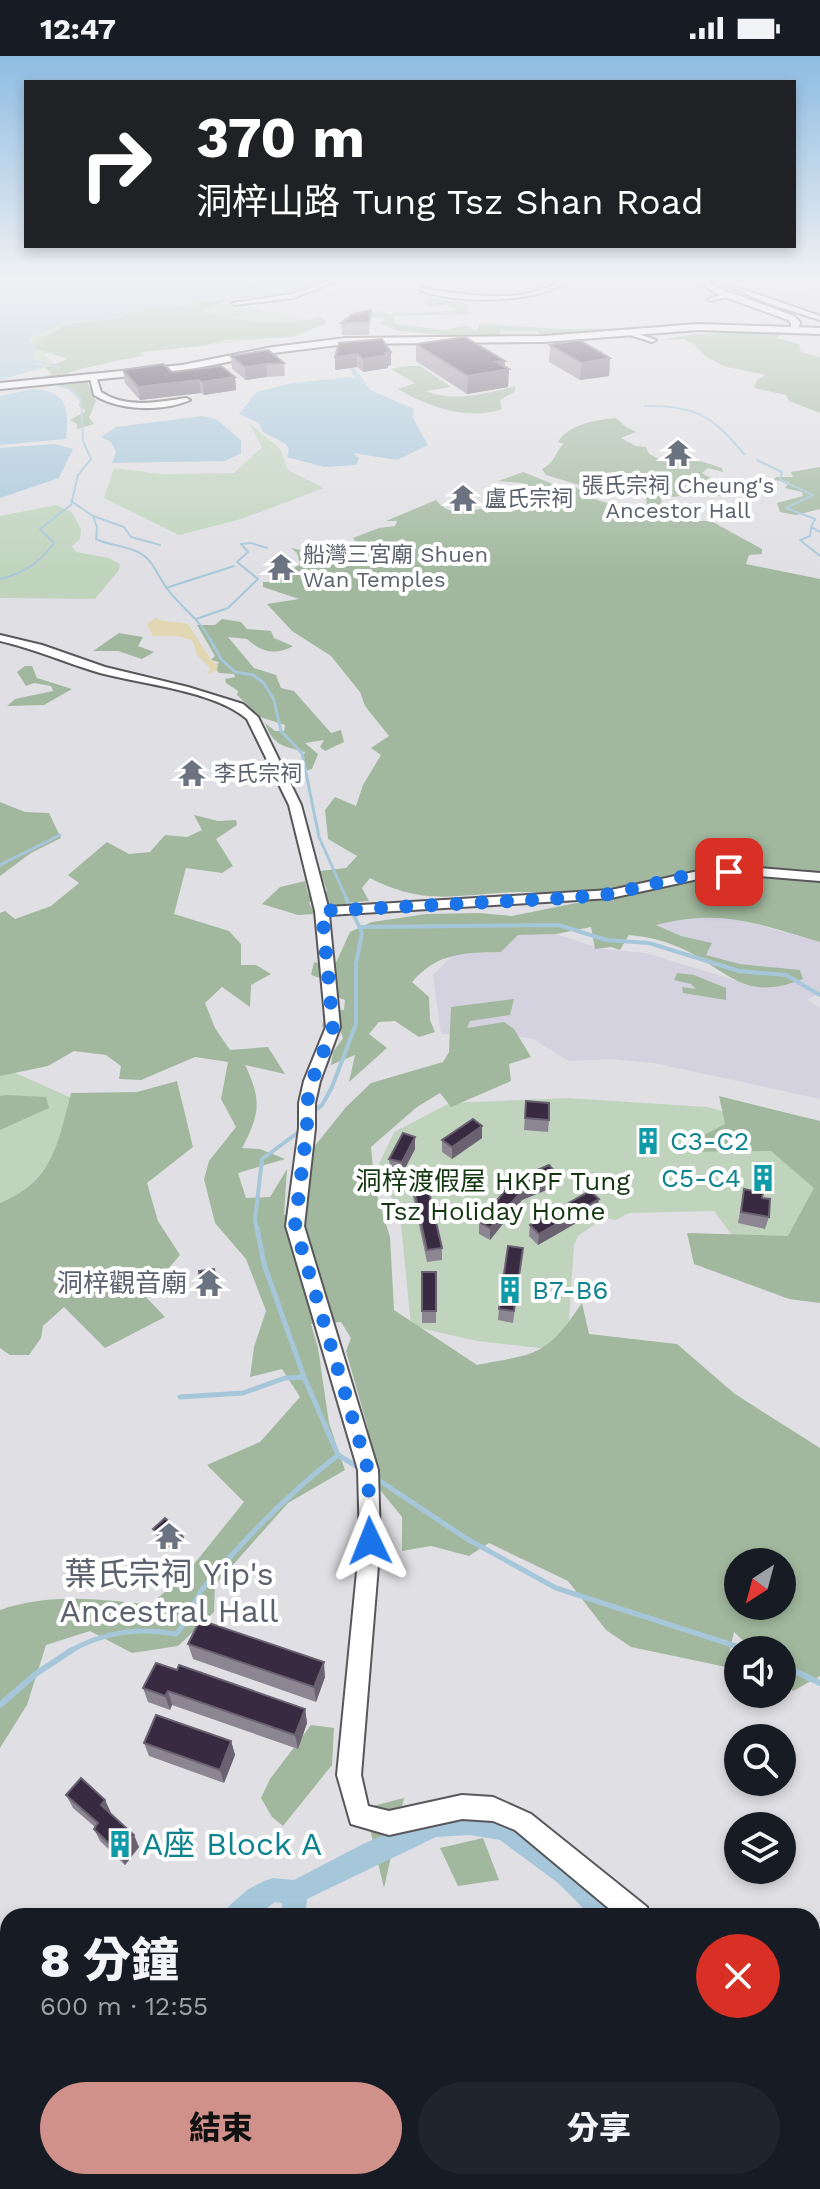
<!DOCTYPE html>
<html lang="zh-TW">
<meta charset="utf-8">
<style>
:root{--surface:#171b24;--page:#20242c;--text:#f1f3f6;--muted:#9ea1a6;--accent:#d1918b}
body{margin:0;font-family:"Work Sans","Noto Sans TC",sans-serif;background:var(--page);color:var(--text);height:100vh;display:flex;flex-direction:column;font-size:30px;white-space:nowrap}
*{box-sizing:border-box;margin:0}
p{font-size:26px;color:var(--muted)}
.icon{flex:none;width:44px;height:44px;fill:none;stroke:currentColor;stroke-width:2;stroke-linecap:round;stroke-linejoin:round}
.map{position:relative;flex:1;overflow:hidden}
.details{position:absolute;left:0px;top:1852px;width:820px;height:282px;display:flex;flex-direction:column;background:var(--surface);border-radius:24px 24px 0 0;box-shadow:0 4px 12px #0003}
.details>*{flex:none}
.banner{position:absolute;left:24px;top:24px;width:772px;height:168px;border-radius:0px;box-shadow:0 4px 12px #0003;background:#202124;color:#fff;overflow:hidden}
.needle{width:52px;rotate:216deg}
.buttons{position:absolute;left:724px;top:1492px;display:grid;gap:16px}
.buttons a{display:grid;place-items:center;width:72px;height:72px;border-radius:50%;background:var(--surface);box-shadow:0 4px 12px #0003;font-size:40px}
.pin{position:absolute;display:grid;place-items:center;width:68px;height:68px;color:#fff;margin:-34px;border-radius:16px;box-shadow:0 4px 12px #0006}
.me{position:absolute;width:88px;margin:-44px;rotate:358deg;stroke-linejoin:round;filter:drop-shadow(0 0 6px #0008)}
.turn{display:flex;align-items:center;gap:28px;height:168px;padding:0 40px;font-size:36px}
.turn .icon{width:104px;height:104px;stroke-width:2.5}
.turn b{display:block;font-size:56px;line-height:68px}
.round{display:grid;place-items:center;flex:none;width:84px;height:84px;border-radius:42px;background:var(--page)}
.summary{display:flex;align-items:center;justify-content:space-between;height:136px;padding:0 40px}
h1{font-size:48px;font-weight:800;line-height:60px}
.cta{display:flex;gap:16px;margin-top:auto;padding:16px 40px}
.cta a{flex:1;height:92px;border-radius:48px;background:var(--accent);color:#111;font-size:32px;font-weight:800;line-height:92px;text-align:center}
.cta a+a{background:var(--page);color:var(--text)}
.status{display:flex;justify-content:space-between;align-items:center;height:56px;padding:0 40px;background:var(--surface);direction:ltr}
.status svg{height:22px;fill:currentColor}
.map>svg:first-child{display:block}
.built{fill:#d4d2de}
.green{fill:#c0d4bd}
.forest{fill:#a1b89e;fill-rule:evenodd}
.sand{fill:#e1d7b2}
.water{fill:#a6c7da}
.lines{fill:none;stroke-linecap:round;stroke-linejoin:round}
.stream-far4{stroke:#a6c7da;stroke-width:2}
.stream-far3{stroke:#a6c7da;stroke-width:3}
.stream-far2{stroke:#a6c7da;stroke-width:4}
.stream-far1{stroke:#a6c7da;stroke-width:5}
.stream{stroke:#a6c7da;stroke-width:6}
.canal{fill:#a6c7da;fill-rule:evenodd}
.minor-casing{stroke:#58585c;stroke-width:4}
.tertiary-casing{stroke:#58585c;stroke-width:4}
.secondary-casing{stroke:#58585c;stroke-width:4}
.minor{fill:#fff;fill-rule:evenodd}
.tertiary{fill:#fff;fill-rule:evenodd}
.secondary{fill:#fff;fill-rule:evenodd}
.wall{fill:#8c8592}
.shaded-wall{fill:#6a6171}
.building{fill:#382a40;stroke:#6a6171;stroke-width:2}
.route{stroke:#1a73e8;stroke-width:14;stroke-dasharray:0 25.2}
.labels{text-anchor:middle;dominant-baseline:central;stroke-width:8;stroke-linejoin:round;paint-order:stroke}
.far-worship-label{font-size:22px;fill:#5b616d;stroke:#fff;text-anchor:start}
.culture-label{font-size:26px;fill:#0d838f;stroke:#fff;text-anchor:start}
.park-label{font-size:26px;fill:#143611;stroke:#fff}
.worship-label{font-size:26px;fill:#5b616d;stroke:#fff;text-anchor:end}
.near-worship-label{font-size:32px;fill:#5b616d;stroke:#fff}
.near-culture-label{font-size:32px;fill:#0d838f;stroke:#fff;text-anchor:start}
</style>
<div class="status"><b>12:47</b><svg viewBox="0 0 49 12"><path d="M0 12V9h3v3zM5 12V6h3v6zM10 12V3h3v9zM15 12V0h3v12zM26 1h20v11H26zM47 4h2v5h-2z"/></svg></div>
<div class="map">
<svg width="820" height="2133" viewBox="0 0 820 2133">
<rect width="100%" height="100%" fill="#e0e0e4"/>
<!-- built -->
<path class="built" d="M728 222 778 223 777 236 820 240V259L770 242Z
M709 860 729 861 820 886V937L807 944 820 952V1043L654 1007 611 1003 569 1005 533 983 505 978H441L433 919 455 897 501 896 518 879 556 878 602 893 646 897 737 925 800 915 740 908 705 899 712 887 681 880 654 868Z"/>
<!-- green -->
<path class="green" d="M195 247 199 258 236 263 199 255 221 247 326 267 300 279 136 297 100 310H86L56 296 44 298 55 308 38 314 27 290C52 250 153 260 195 247Z
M248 366 280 393 288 414 324 432 241 463 179 479 104 442 114 412 161 418 234 417 262 391Z
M56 449 72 456 81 473 80 483 72 490 76 496 109 502 120 508 119 514 95 543 0 542V460Z
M0 1010 96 1053 0 1165Z
M568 1042 707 1051 820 1081V1167L747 1200 714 1155 629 1157 616 1164 604 1162 578 1180 574 1189 567 1295 477 1285 411 1270 399 1149 373 1121 394 1076 450 1047Z
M820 2031V2133H386L379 2126H707L713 2131 718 2126H812V2035Z"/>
<!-- forest -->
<path class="forest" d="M252 239 258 241 232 243 200 255C240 266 281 271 322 261L327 267 292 281 224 284 203 290 140 296 145 300C137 300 73 314 68 317L69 321 50 324 46 320 52 318 45 312 68 303 29 290 67 268 116 263 139 254Z
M431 242 466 247 471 258 393 260 395 268 443 274 469 269 474 274 479 272V268L562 273 653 272 541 280 538 275H500L499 279 480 280 474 284 464 281 398 275 380 267 385 262H369L365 258 379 255 390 259C404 254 438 258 456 254L447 249 430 251 422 246Z
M760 275 784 277 776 282 799 288 801 296 820 301V357L789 345 786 339 754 332 757 324 765 319 723 310 705 300 694 288 684 283 660 284 688 279Z
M405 310H420L451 331 426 335C454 347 487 337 516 330L514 336 500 344 502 353C468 365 428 351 398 333L415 327 391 313Z
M87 326 96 345 89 362 94 368 77 373V368L70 364 86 355 79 350 80 345 72 334 57 330Z
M616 362 626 371 636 376 621 382 636 390 646 391 649 398C680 414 672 404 697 401V404L722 412 723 416 708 412 702 417C710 424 739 429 752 434L749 439 714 440 689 433 692 439 661 442 662 450 682 465H711L762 493V498L749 499 746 508 820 523V886C757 868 722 852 656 869L681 880 712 887 706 899 740 908 800 914 803 923C748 945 733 920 689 896 670 886 650 881 629 879L620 894 611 891 595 893 591 871 556 878 518 879 501 896C464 897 438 896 412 926L429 941 430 964 435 976 419 981 395 965 379 966 369 978 387 992 349 1026 355 999 331 1009 333 996 343 982 340 974 322 971 325 953 344 954 345 944 322 936 333 926 311 919 314 906 334 911 350 876 372 866 426 858 479 857 512 860 596 843C570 841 542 835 516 836 457 838 426 851 370 822L362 832 369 845 346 847V856L335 858 323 846H309L315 858 298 859 262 848 280 831 305 825 308 838 327 835 320 815 346 812 357 800 328 783 325 754 335 741 356 750 363 729 381 699 371 692 389 680 365 650 360 636 331 600 292 575 267 548 299 543 263 531V526H277L300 507 297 497 291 492 305 495 321 489 356 486 353 482 379 472 395 470 397 465H386L436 444C450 461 464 456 484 452V446L502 450 508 447 504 442 486 435 489 433 502 437 524 432 523 427 498 425 523 416 568 434 575 430C593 449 622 449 647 453L646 440 636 437 600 439 596 434 546 419 542 413C556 406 555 395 564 388L558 386C569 368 596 364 616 362Z
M820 411V453L796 459 780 456 777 447 803 440 802 436 785 432 789 426 774 424 776 421H793L791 416Z
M222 563 241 566 247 573 271 575 274 582 293 590C276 600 261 596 247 583L228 581 254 612 276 619 281 632 294 635 331 677 341 674 344 686 325 695 320 691 324 684 305 687 318 698 312 713 298 717 286 714 291 709 283 705 302 703 305 696C284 690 273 690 265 667L275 675H284L285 669 260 661 237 639 238 635 226 627 225 623 235 621 234 618 219 617 215 612 219 606 211 604 215 600 197 569H215Z
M119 577 143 581 138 590 154 596 142 603 118 595H93Z
M25 610H32L37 622 72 633 44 649 7 650 15 643 53 635 51 630 34 627 26 630 17 616Z
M0 746 25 756 49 757 61 782 31 797 0 820Z
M194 759 218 765 236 764 237 769 216 783 233 810 222 817 186 812 174 858 229 875 241 888V909H256L271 918 251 929 250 951 222 931 205 947 215 972 230 994 268 991 285 1018 245 1009C262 1044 260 1058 242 1092L260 1093 285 1103 238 1117 246 1142 270 1141 287 1113 284 1159 307 1155 314 1091 346 1051 371 1027 443 1006 449 996 451 951 514 943 510 959 470 965 467 972 504 966 514 973 531 1001 509 1008 511 1025 451 1051 440 1037 417 1051 371 1091 375 1133 390 1181 394 1254 477 1309C539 1297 545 1301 582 1247L589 1278 677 1288 735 1338 820 1392V1620L793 1635 782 1624V1594H753L734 1576 726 1611 631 1591 606 1574 568 1525 489 1487 469 1500 431 1490 402 1495V1461L360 1409 368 1373 346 1295 351 1282 341 1266 311 1268 318 1292 329 1367 345 1414 288 1447 215 1529 214 1556 178 1590 132 1597 90 1575 46 1589 27 1649 0 1692V1554C48 1537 101 1543 150 1549L190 1513 244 1446 207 1409 260 1386 300 1341 282 1313 250 1321 254 1291 266 1255 246 1203 215 1167 204 1123 209 1105 236 1071 221 1043 228 1006 195 1001 141 1024 119 1023 121 1010 106 999 74 995 48 1010 0 1020V857L5 855 15 863 51 850 79 827 68 819 107 786 129 798 150 796 165 779 187 781 202 774ZM738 1506H782V1550H738Z
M677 917 694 919 726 932V944L683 937 682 931 696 933 691 928 674 924Z
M177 1025 193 1091 147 1127 158 1165 180 1199 145 1240 165 1261 105 1292 64 1251 43 1270 41 1282 29 1299H10L0 1292V1147C53 1126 58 1087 71 1037L137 1036Z
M6 1039 46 1041 49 1052 0 1074V1040Z
M719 1040 820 1065V1247L789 1243 694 1208 687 1177 788 1180 814 1132 771 1095 672 1096 725 1068Z
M311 1669 334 1672 332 1709 283 1770 272 1761 261 1742 270 1723Z
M404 1742 384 1832 365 1752Z
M483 1782 499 1824 458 1830 440 1792Z
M820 1938V2106L812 2084V1939Z
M8 2094V2126H146L130 2133H0V2101Z
M285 2126H422L431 2133H285Z"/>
<!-- sand -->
<path class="sand" d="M157 561 159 564 188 568 211 604 218 609 217 614 208 619 210 612 197 599 192 584 176 580H153L147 568Z"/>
<!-- water -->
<path class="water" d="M0 222H331L290 237 220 241 183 250 142 253 103 264 67 266 30 283 36 293 32 299 35 308 44 311 0 324Z
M336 294C344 299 367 327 370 334L414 353 413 362 428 389 397 404 353 397 359 402 356 409 324 411 287 401 289 394 286 388 263 376 259 367 239 358 257 336 292 327 351 321 356 323Z
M34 333C68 336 69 352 66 383L0 389V340Z
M202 360 216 363 241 384V397L225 405 112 407 116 396 111 386 101 381 116 371Z
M54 388 73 393 59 422 0 442V392Z"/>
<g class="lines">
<!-- stream-far4 -->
<path class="stream-far4" d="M432 222 449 224
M330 239 338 242
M34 305 59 311 58 314
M645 350C696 349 712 360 744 398
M757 404 782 416 780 424 813 439 786 452 815 463 811 471 820 476
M71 445 93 460 124 471 131 481 160 489
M93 460 97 471 96 483C110 490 125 489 138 496 153 503 157 519 166 531 180 551 200 563 211 585
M811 472 810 480 800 484 820 500
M0 523C25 517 39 507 54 487L40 473 71 449 78 419 91 403 83 385 81 344 70 333 58 327
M166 532 234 510
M196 563 228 552 258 523 237 506 248 496 241 488 251 487 267 492"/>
<!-- stream-far3 -->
<path class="stream-far3" d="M210 583 221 603 235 616 253 619 264 627 274 644 281 675 302 697 319 781 347 844
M0 809 60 779"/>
<!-- stream-far2 -->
<path class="stream-far2" d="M361 871 559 869 606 884 649 887 739 915 786 919 820 939
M315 1054 322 1049 332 1031 356 968V907L362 877 346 842
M257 1174 255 1164 262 1103 300 1075"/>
<!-- stream-far1 -->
<path class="stream-far1" d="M257 1172 264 1208 304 1321 338 1399 356 1410
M180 1341 243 1337 285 1322 304 1321
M380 1425 467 1483 556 1532 748 1594
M68 1596C103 1576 137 1571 176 1578 190 1564 192 1546 204 1531 245 1482 288 1438 338 1399"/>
<!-- stream -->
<path class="stream" d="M782 1609 820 1627
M0 1649 37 1617 72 1594"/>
<!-- canal -->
<path class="canal" d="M470 1755 513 1765 576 1809 618 1851 621 1860H591L558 1827 500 1784 470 1779 436 1781 307 1843 305 1860H281L282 1847 275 1846 256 1860H225L228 1851 247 1834 264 1825 273 1822 294 1824 363 1788 435 1757Z
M812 1892 820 1893V1919L812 1918Z
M8 2084V2115L0 2118V2088Z"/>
<!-- minor casing -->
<g class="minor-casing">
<path id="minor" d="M336 222H344L294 242 235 249 232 247 293 238Z
M564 222H571C543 248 454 249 420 234L423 232C466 239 527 250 564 222Z
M731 229 820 260V264L767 247 731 231Z
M727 237 729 240 711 245 708 243Z
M627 274 656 284 652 286 627 278Z
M89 318 96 320 101 336C126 353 158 346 186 342L190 344C163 356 119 355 94 339Z
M0 579 42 589 105 611 188 631 243 648 258 661 301 749 328 851 611 834 712 812 746 811 820 817V825L746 819 712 820 611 842 329 859 340 971 320 1025 315 1047V1072L304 1170 378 1414 380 1485 361 1719 368 1750 389 1755 462 1739 493 1741 531 1758 647 1851 650 1860H618L515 1774 493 1765 462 1763 389 1779 351 1768 337 1719 360 1485 358 1414 286 1170 299 1072V1047L304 1025 326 971 315 855 289 749 247 663C215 635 142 628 100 617 66 607 35 593 0 585Z
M812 1875H820V1901H812Z"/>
</g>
<!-- tertiary casing -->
<g class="tertiary-casing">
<path id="tertiary" d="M693 222H702L723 234 794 260 800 266 798 275 791 277V267L788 264 717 238Z"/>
</g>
<!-- secondary casing -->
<g class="secondary-casing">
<path id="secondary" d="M698 268 820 272V278L698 274 544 286 346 288 273 297 182 315 0 333V327L182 309 273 291 346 282 544 280Z"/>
</g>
<!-- minor -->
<use href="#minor" class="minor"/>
<!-- tertiary -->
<use href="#tertiary" class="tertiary"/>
<!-- secondary -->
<use href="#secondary" class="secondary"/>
</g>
<!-- wall -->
<path class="wall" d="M371 254 369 279H342L341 267Z
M416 288 505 305 504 311 509 313 508 331 467 338 416 305Z
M550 289 610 302 609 320 580 324 549 306Z
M391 296V309L388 310V312L363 316 357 311 335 314V301Z
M231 300 284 307 285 320 267 321 246 324 232 313Z
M123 314 172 316 235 321 236 334 204 339 201 337 140 344 125 327Z
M526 1045 549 1064 548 1076 524 1074Z
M482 1070V1082L452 1103 442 1096V1084Z
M415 1081V1093L402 1118 390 1115 389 1103Z
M514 1124 556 1130 522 1144 490 1184 479 1178V1166Z
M413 1129 442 1192V1204L427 1206 413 1141Z
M744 1133 762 1142 769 1161 765 1173 738 1167Z
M597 1155 538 1189 529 1180 530 1169Z
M523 1192 513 1267 498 1264 499 1253Z
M214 1213 217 1233 202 1236 199 1215Z
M422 1216H436V1267H422Z
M153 1473 182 1477 184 1482 172 1494 155 1478Z
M188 1588 325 1621 316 1646 193 1603Z
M177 1614 305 1653 307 1667 298 1693 172 1649 170 1654 148 1646 143 1632Z
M231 1685 235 1699 224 1727 149 1700 144 1687Z
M66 1739 105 1744 111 1758 139 1791 125 1809 100 1785 94 1773 95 1771 73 1752Z"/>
<!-- shaded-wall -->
<path class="shaded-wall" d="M391 296V309L388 310V312L363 316V303Z
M357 298V311L335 314V301Z
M610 302 609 320 580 324 582 307Z
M505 305 504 314 509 313 508 331 467 338 468 320 496 306Z
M266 308 267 321 246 324 245 311Z
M235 321 236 334 204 339 202 326Z
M199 324 201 337 140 344 138 331Z
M482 1070V1082L452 1103V1091Z
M415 1081V1093L402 1118V1106Z
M557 1118 556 1130 522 1144 490 1184V1172L524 1132Z
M599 1143 597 1155 538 1189 539 1178Z
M182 1477 184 1482 172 1494 171 1488Z
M324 1606 325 1621 316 1646 314 1631Z
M168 1635 172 1649 170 1654 165 1640Z
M305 1653 307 1667 298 1693 295 1679Z
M231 1685 235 1699 224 1727 220 1714Z
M105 1744 111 1757 108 1762 101 1749Z
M134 1779 139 1791 125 1809 119 1797Z"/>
<!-- building -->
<path class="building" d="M371 254 369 266 341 267 353 258Z
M465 281 505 305 496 306 509 313 468 320 416 288Z
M382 283 391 296 385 297 388 299 363 303 357 298 335 301 339 287Z
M579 284 610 302 582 307 550 289Z
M268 294 284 307 266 308 245 311 231 300Z
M163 308 172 316 221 310 235 321 202 326 199 324 138 331 123 314Z
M526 1045 549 1047V1064L525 1062Z
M473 1063 482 1070 452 1091 442 1084Z
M403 1077 415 1081 402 1106 389 1103Z
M549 1109 557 1118 524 1132 490 1172 479 1166 514 1124Z
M427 1127 442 1192 427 1194 413 1129Z
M744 1133 763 1137 762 1142 770 1143 769 1161 741 1156Z
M590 1135 599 1143 539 1178 530 1169Z
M508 1190 523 1192 514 1255 499 1253Z
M214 1213 216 1228 201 1230 199 1215Z
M422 1216H436V1255H422Z
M165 1462 182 1477 171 1488 153 1473Z
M200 1564 324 1606 314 1631 188 1588Z
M156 1607 177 1614 179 1609 305 1653 295 1679 168 1635 165 1640 143 1632Z
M156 1659 231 1685 220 1714 144 1687Z
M81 1722 105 1744 101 1749 134 1779 119 1797 94 1773 98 1767 66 1739Z
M593 2126H622L630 2133H592L590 2131Z"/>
<!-- sky -->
<linearGradient id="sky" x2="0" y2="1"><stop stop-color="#8dbce2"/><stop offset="0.43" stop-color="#f1f1f3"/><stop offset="1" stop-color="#f1f1f3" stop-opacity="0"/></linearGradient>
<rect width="820" height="520" fill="url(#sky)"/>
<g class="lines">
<!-- route -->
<path class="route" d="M370 1485 368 1414 295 1170 307 1072V1047L312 1025 333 971 322 855 568 842 611 838 681 821 729 816"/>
</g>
<!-- icons -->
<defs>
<g id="temple-bare" transform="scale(2.16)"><path d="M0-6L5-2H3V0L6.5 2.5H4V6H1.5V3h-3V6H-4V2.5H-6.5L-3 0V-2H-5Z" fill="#6b7280" stroke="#fff" stroke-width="2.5" paint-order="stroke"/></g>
<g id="building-bare" transform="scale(2.16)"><path d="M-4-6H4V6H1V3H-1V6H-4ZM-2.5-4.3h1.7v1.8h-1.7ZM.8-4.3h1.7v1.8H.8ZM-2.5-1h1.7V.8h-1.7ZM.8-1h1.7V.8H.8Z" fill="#0f9aa8" stroke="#fff" stroke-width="2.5" paint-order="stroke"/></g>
</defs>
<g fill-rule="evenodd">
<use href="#temple-bare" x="678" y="397"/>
<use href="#temple-bare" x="463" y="442"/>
<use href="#temple-bare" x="281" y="511"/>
<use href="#temple-bare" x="192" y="717"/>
<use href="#building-bare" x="648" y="1085"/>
<use href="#building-bare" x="763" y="1122"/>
<use href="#temple-bare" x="209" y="1227"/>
<use href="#building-bare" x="510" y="1234"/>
<use href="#temple-bare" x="169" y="1480"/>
<use href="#building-bare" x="120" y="1788"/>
</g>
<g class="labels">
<!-- far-worship labels -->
<g class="far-worship-label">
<text x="678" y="429" text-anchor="middle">張氏宗祠 Cheung's<tspan x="678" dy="25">Ancestor Hall</tspan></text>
<text x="485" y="442">盧氏宗祠</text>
<text x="303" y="498">船灣三宮廟 Shuen<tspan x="303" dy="25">Wan Temples</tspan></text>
<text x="214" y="717">李氏宗祠</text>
</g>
<!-- culture labels -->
<g class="culture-label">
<text x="670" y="1085">C3-C2</text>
<text x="741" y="1122" text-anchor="end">C5-C4</text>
<text x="532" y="1234">B7-B6</text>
</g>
<!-- park labels -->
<g class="park-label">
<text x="493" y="1125">洞梓渡假屋 HKPF Tung<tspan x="493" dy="30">Tsz Holiday Home</tspan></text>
</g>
<!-- worship labels -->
<g class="worship-label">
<text x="187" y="1227">洞梓觀音廟</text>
</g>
<!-- near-worship labels -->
<g class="near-worship-label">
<text x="169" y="1518">葉氏宗祠 Yip's<tspan x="169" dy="37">Ancestral Hall</tspan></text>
</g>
<!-- near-culture labels -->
<g class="near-culture-label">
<text x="142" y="1788">A座 Block A</text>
</g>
</g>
</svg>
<div class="buttons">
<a><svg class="needle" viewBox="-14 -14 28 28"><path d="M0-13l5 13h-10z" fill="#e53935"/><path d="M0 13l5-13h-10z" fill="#9ea1a6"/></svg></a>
<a><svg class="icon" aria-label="sound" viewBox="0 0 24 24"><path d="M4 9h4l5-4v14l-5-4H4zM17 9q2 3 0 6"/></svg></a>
<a><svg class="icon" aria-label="search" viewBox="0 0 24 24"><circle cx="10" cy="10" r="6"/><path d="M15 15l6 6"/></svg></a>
<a><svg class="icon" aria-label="layers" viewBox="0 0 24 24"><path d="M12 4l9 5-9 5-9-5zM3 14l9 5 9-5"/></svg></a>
</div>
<div class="pin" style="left:729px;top:816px;background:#d93025"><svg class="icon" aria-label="arrive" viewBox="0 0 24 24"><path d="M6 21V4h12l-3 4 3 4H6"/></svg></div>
<svg class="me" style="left:370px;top:1485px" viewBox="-20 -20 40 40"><path d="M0-17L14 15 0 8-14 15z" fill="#1a73e8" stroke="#fff" stroke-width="4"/></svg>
<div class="banner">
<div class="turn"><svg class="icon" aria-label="right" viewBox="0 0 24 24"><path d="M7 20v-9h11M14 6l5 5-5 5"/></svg><div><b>370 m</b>洞梓山路 Tung Tsz Shan Road</div></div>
</div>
<section class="details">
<div class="summary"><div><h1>8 分鐘</h1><p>600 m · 12:55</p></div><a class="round" style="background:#d93025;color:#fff"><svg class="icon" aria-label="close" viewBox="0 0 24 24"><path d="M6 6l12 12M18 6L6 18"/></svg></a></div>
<div class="cta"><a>結束</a><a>分享</a></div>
</section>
</div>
